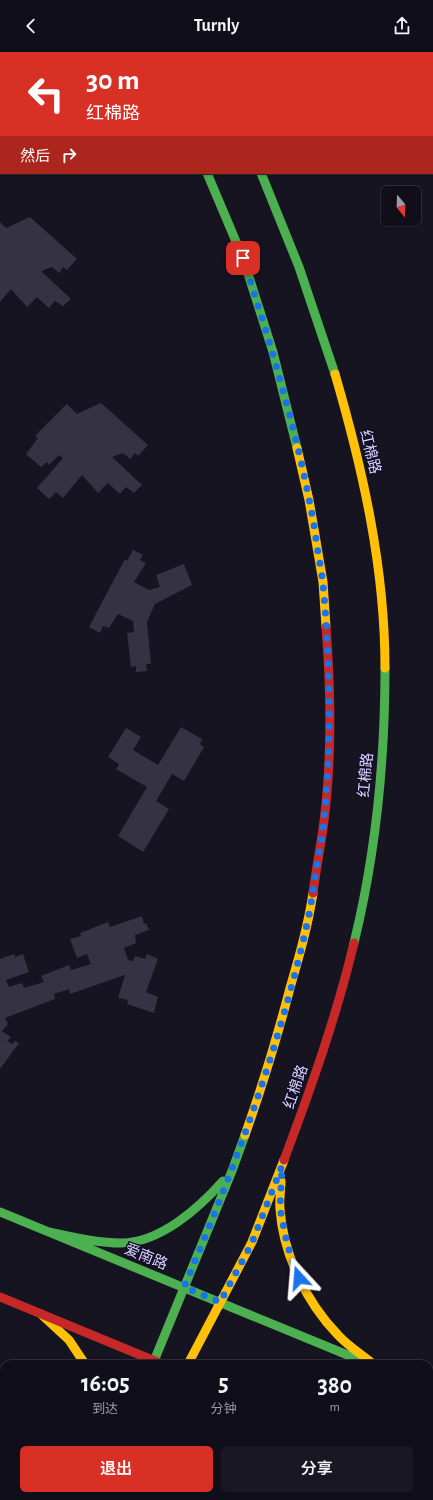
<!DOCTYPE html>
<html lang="zh">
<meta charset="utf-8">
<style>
:root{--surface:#100f19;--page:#191822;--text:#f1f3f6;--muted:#9c9ca2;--line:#302f38;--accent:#d93025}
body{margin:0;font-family:"Alegreya Sans","Noto Sans SC",sans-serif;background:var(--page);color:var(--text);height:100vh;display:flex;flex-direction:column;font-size:15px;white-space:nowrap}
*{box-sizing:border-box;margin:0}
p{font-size:13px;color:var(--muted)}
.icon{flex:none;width:22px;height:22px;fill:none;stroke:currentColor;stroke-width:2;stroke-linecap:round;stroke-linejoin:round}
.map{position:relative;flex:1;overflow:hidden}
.side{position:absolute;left:0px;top:1308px;width:433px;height:140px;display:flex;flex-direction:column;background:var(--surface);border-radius:12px 12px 0 0;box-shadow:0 1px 3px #0004,0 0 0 1px var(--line)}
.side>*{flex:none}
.banner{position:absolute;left:0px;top:0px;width:433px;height:122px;box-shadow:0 1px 3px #0004,0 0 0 1px var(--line);background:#d93025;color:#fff;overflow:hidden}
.needle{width:26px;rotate:161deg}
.tools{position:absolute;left:381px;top:134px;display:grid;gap:8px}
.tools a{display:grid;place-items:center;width:40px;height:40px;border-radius:6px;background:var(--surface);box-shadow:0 1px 3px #0004,0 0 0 1px var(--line);font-size:20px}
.pin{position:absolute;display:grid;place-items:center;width:34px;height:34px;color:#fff;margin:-17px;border-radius:8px;box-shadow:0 2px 6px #0006}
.me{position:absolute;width:44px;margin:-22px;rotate:341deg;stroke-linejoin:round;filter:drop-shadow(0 0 3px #0008)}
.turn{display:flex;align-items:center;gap:14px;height:84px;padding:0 20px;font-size:18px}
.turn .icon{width:52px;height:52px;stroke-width:2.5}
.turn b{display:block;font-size:28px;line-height:34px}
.then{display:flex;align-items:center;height:38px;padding:0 20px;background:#0003;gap:8px;font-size:15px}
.eta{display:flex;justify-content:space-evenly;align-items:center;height:68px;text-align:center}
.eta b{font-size:24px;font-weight:600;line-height:28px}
.button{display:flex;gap:8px;margin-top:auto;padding:8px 20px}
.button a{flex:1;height:46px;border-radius:6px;background:var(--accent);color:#fff;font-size:16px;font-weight:600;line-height:46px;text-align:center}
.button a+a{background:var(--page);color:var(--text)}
header{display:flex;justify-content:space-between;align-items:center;height:52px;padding:0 20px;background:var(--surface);font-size:18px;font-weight:600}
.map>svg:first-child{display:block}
.green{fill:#132c2d}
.building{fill:#343243}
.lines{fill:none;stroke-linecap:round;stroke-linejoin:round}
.street{stroke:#4a4962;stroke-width:22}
.fast{stroke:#4caf50;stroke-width:9}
.slow{stroke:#ffc107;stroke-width:9}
.jam{stroke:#c62828;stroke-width:9}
.route{stroke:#1a73e8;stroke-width:7;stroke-dasharray:0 12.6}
.labels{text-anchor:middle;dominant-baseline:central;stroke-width:3;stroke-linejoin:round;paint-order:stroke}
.street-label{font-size:15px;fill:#d9d4ff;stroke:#130f26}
</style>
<header><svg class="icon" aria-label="back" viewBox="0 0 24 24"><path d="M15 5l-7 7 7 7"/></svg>Turnly<svg class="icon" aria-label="share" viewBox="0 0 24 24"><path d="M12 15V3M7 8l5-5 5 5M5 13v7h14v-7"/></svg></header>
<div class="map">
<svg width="433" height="1448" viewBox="0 0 433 1448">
<rect width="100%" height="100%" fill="#161421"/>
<!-- green -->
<path class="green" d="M429 1370 433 1372V1405L429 1403Z
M266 1444H287L297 1448H236L242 1446Z"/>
<!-- building -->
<path class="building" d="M30 165 77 207 67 218 63 215 59 221 52 215 41 219 71 247 63 254 55 249 49 256 37 245 27 255 11 237 0 250V170L6 176Z
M101 351 148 393 138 404 135 401 130 407 123 401 112 405 142 433 134 441 126 435 120 442 108 431 98 441 82 423 63 446 56 440 49 447 37 436 63 406 59 403 49 413 47 410 41 415 26 402 38 386 35 384 67 352 77 362Z
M133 498 143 503 140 508 146 511 134 530 149 538 160 535 156 523 184 512 192 533 155 552 147 570 151 612H146L147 619 136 620V614L131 615 127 581 134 580 133 569 118 562 109 576 103 574 100 581 89 575 125 507 127 509Z
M181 675 202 687 200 692 204 695 184 729 172 722 156 749 169 757 143 800 118 784 147 735 116 717 119 712 108 705 126 676 141 685 133 698 158 713Z
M142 864 144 872 146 871 149 878 135 883 136 891 124 896 128 908 133 909 135 904 145 907 147 902 158 907 146 940 158 945 154 961 127 952 128 948 118 946 125 923 70 942 69 937 54 942 55 947 5 966 8 972 2 979 11 985 7 989 12 992 15 989 19 991 0 1017V907L14 902 15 905 23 902 29 920 6 928 9 935 22 931 24 936 44 930 41 924 69 913 71 918 91 912 87 902 77 906 70 887 81 884 80 881 108 870 110 875Z"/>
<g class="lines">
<!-- street -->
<path class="street" d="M116 1 117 0
M250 1 251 0
M0 70H1"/>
<!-- fast -->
<path class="fast" d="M207 121 243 206 273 300 297 396
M261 121 299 215 335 322
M354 891C376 801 385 709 385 616
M0 1160 367 1311
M49 1180C73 1185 97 1191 121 1191 160 1191 199 1156 223 1129
M154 1309 232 1119 245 1083
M106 1448 110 1444"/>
<!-- slow -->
<path class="slow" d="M154 0 155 1
M335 322C363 418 385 516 385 616
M297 396 309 448 323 530 326 575
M245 1083C262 1035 277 986 290 936 299 905 308 874 313 841
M281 1129C281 1138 279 1147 280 1157 283 1202 306 1250 338 1283 348 1294 361 1302 373 1312
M42 1263 69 1288 85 1312
M188 1312 252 1190 284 1108
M429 1336 433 1338
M429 1422 433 1424
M76 1448 78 1444"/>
<!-- jam -->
<path class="jam" d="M211 0V1
M313 841C316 817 321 793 324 769 332 706 331 639 326 575
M284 1108C311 1036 336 966 354 891
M0 1245 162 1312"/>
</g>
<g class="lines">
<!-- route -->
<path class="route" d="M243 206C272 296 299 386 315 479 317 497 321 515 323 532 330 610 332 689 324 767 322 784 319 802 316 819 313 837 311 855 307 872 279 997 234 1118 184 1235L220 1250 251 1193 282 1114 280 1156 287 1192 299 1226"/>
</g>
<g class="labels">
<!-- street labels -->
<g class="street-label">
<text transform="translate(370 400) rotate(76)">红棉路</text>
<text transform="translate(366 723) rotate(-85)">红棉路</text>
<text transform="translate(296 1035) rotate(-71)">红棉路</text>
<text transform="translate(146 1205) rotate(22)">爱南路</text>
</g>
</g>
</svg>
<div class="tools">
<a><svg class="needle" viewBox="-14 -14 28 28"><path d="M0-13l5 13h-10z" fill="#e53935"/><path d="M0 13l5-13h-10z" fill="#9c9ca2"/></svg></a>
</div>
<div class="pin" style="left:243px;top:206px;background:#d93025"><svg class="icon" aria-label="arrive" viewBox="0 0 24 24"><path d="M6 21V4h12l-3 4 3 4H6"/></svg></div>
<svg class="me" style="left:299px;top:1226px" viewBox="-20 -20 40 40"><path d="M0-17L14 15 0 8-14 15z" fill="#1a73e8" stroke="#fff" stroke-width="4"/></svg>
<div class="banner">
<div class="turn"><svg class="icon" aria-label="left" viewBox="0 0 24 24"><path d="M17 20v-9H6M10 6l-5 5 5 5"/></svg><div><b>30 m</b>红棉路</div></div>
<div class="then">然后<svg class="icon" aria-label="right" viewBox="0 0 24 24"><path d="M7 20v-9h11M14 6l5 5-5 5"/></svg></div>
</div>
<section class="side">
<div class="eta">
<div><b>16:05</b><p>到达</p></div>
<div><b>5</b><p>分钟</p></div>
<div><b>380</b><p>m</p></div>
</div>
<div class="button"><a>退出</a><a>分享</a></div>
</section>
</div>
